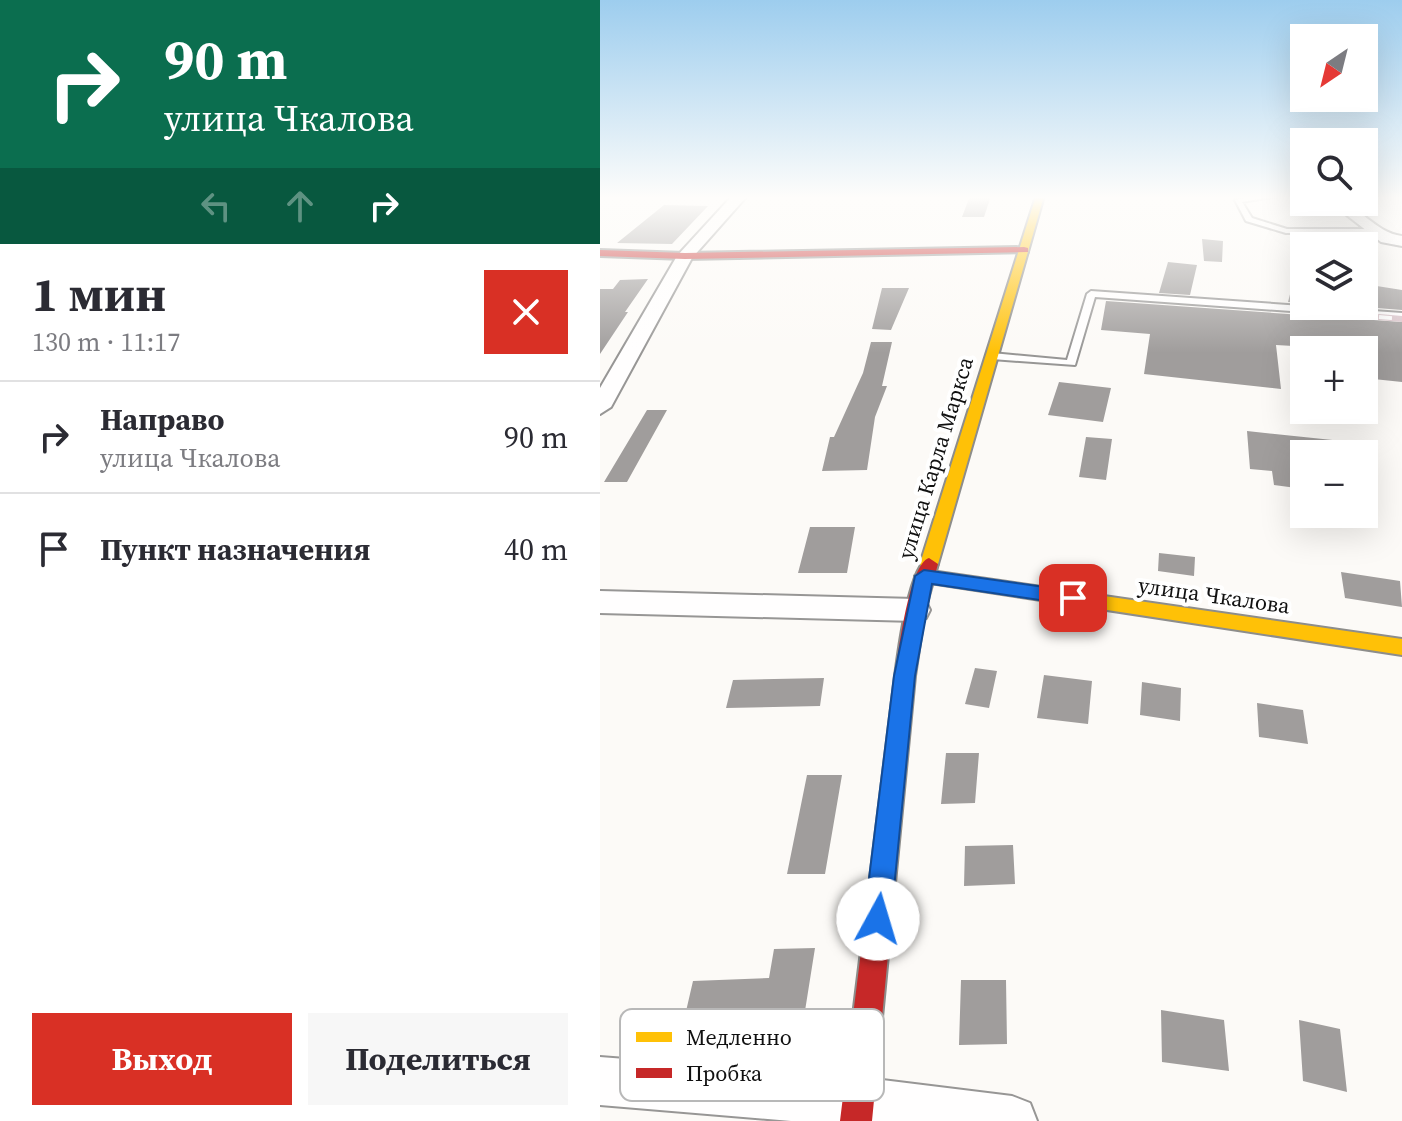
<!DOCTYPE html>
<html lang="ru">
<meta charset="utf-8">
<style>
:root{--surface:#fff;--page:#f7f7f7;--text:#2b2b33;--muted:#7c7c81;--line:#e1e1e2;--accent:#d93025}
body{margin:0;font-family:"Source Serif 4",serif;background:var(--page);color:var(--text);height:100vh;display:flex;flex-direction:column;font-size:30px;white-space:nowrap}
*{box-sizing:border-box;margin:0}
p{font-size:26px;color:var(--muted)}
.icon{flex:none;width:44px;height:44px;fill:none;stroke:currentColor;stroke-width:2;stroke-linecap:round;stroke-linejoin:round}
.map{position:relative;flex:1;overflow:hidden}
.details{display:flex;flex-direction:column;background:var(--surface);width:600px}
.details>*{flex:none}
.banner{background:#0b6e4f;color:#fff;overflow:hidden}
.needle{width:52px;rotate:215deg}
.fabs{position:absolute;left:690px;top:24px;display:grid;gap:16px}
.fabs a{display:grid;place-items:center;width:88px;height:88px;border-radius:0px;background:var(--surface);box-shadow:0 8px 32px #0002;font-size:40px}
.pin{position:absolute;display:grid;place-items:center;width:68px;height:68px;color:#fff;margin:-34px;border-radius:16px;box-shadow:0 4px 12px #0006}
.me{position:absolute;width:88px;margin:-44px;rotate:6deg;stroke-linejoin:round;filter:drop-shadow(0 0 6px #0008)}
.turn{display:flex;align-items:center;gap:28px;height:168px;padding:0 32px;font-size:36px}
.turn .icon{width:104px;height:104px;stroke-width:2.5}
.turn b{display:block;font-size:56px;line-height:68px}
.lanes{display:flex;align-items:center;height:76px;padding:0 32px;background:#0003;justify-content:center;gap:40px;direction:ltr}
.lanes .off{opacity:.35}
.round{display:grid;place-items:center;flex:none;width:84px;height:84px;border-radius:0px;background:var(--page)}
.head{display:flex;align-items:center;justify-content:space-between;height:136px;padding:0 32px}
h1{font-size:48px;font-weight:700;line-height:60px}
.cta{display:flex;gap:16px;margin-top:auto;padding:16px 32px}
.cta a{flex:1;height:92px;border-radius:0px;background:var(--accent);color:#fff;font-size:32px;font-weight:700;line-height:92px;text-align:center}
.cta a+a{background:var(--page);color:var(--text)}
ul{padding:0;list-style:none}
li{display:flex;align-items:center;gap:24px;height:112px;padding:0 32px;border-top:2px solid var(--line)}
li div{flex:1}
li b{display:block;font-size:30px}
li em{font-style:normal}
main{display:flex;flex:1;min-height:0}
.map>svg:first-child{display:block}
.building{fill:#a09d9c}
.lines{fill:none;stroke-linecap:round;stroke-linejoin:round}
.lane-casing{stroke:#979695;stroke-width:4}
.street-casing{stroke:#979695;stroke-width:4}
.slow-casing{stroke:#8d8d8b;stroke-width:4}
.jam-casing{stroke:#8d8d8b;stroke-width:4}
.lane{fill:#fffefe;fill-rule:evenodd}
.street{fill:#fffefe;fill-rule:evenodd}
.slow{fill:#ffc107;fill-rule:evenodd}
.jam{fill:#c62828;fill-rule:evenodd}
.rail-casing{stroke:#dac5cb;stroke-width:6}
.rail{stroke:#fff;stroke-width:4;stroke-dasharray:13;stroke-linecap:butt}
.route{fill:#1a73e8;stroke:#114b97;stroke-width:2}
.labels{text-anchor:middle;dominant-baseline:central;stroke-width:8;stroke-linejoin:round;paint-order:stroke}
.street-label{font-size:22px;fill:#111;stroke:#fff}
.key{fill:#fff;stroke:#b8b8b8;stroke-width:2}
.key-label{font-size:22px;fill:#111}
</style>
<main>
<section class="details">
<div class="banner">
<div class="turn"><svg class="icon" aria-label="right" viewBox="0 0 24 24"><path d="M7 20v-9h11M14 6l5 5-5 5"/></svg><div><b>90 m</b>улица Чкалова</div></div>
<div class="lanes"><svg class="icon off" aria-label="left" viewBox="0 0 24 24"><path d="M17 20v-9H6M10 6l-5 5 5 5"/></svg><svg class="icon off" aria-label="ahead" viewBox="0 0 24 24"><path d="M12 20V5M6 11l6-6 6 6"/></svg><svg class="icon" aria-label="right" viewBox="0 0 24 24"><path d="M7 20v-9h11M14 6l5 5-5 5"/></svg></div>
</div>
<div class="head"><div><h1>1 мин</h1><p>130 m · 11:17</p></div><a class="round" style="background:#d93025;color:#fff"><svg class="icon" aria-label="close" viewBox="0 0 24 24"><path d="M6 6l12 12M18 6L6 18"/></svg></a></div>
<ul>
<li><svg class="icon" aria-label="right" viewBox="0 0 24 24"><path d="M7 20v-9h11M14 6l5 5-5 5"/></svg><div><b>Направо</b><p>улица Чкалова</p></div><em>90 m</em></li>
<li><svg class="icon" aria-label="arrive" viewBox="0 0 24 24"><path d="M6 21V4h12l-3 4 3 4H6"/></svg><div><b>Пункт назначения</b></div><em>40 m</em></li>
</ul>
<div class="cta"><a>Выход</a><a>Поделиться</a></div>
</section>
<div class="map">
<svg width="802" height="1121" viewBox="0 0 802 1121">
<rect width="100%" height="100%" fill="#fcfaf7"/>
<!-- building -->
<path class="building" d="M370 196H391L384 217H362Z
M64 205 108 206 72 244 17 243Z
M602 239 623 241 622 262 604 261Z
M568 262 597 265 590 295 559 293Z
M698 263 704 264V303L688 302Z
M48 279 25 312H28L0 354V289H13L20 280Z
M764 284 802 290V310L764 307Z
M282 288H309L291 330 272 329Z
M506 301 802 322V382L764 378V350L676 345 681 389 544 374 550 334 501 330Z
M271 342H292L282 386H287L275 417 267 470 222 471 230 437H234L263 373Z
M459 382 511 388 503 422 448 415Z
M47 410H67L27 482H4Z
M647 431 742 441 741 454H704V489L674 485 672 471 650 469Z
M486 437 512 439 506 480 479 477Z
M210 527H255L247 573H198Z
M559 553 595 557 594 576 558 571Z
M741 572 800 581 802 607 745 598Z
M375 668 397 671 389 708 365 704Z
M444 675 492 681 488 724 437 718Z
M224 678 220 706 126 708 133 680Z
M542 682 581 688 580 721 540 715Z
M657 703 703 710 708 744 659 737Z
M346 753H379L375 803 341 804Z
M207 775H242L225 874H187Z
M413 845 415 884 364 886 365 846Z
M215 948 201 1036H158L159 1031 81 1033 93 981 169 978 174 949Z
M361 980H406L407 1044 359 1045Z
M561 1010 624 1020 629 1071 562 1062Z
M699 1020 740 1029 747 1092 703 1081Z"/>
<g class="lines">
<!-- lane casing -->
<g class="lane-casing">
<path id="lane" d="M654 196H677L642 202 652 218 687 229H776L780 231 776 233H686L646 221 635 200Z
M491 291 802 313V319L495 297 475 365 392 359 387 356 392 353 467 360 487 294Z"/>
</g>
<!-- street casing -->
<g class="street-casing">
<path id="street" d="M132 196H147L92 258 11 407 0 414V388L77 256Z
M730 202C760 202 774 233 802 236V246L781 242Z
M0 591 315 599 326 602 330 610 326 618 315 621 0 613Z
M0 1057 258 1077 412 1096 430 1103 437 1121H191L0 1105Z"/>
</g>
<!-- slow casing -->
<g class="slow-casing">
<path id="slow" d="M436 196H444L338 564 335 568H323L320 564Z
M324 570 802 639V655L317 581 315 576Z"/>
</g>
<!-- jam casing -->
<g class="jam-casing">
<path id="jam" d="M424 247 428 248V252L85 259 0 256V250L85 253Z
M329 558 338 564 325 610 315 676 272 1121H240L295 676C298 654 309 564 329 558Z"/>
</g>
<!-- lane -->
<use href="#lane" class="lane"/>
<!-- street -->
<use href="#street" class="street"/>
<!-- slow -->
<use href="#slow" class="slow"/>
<!-- jam -->
<use href="#jam" class="jam"/>
<!-- rail casing -->
<g class="rail-casing">
<path id="rail" d="M779 317 802 319"/>
</g>
<!-- rail -->
<use href="#rail" class="rail"/>
</g>
<!-- sky -->
<linearGradient id="sky" x2="0" y2="1"><stop stop-color="#9dcdee"/><stop offset="0.56" stop-color="#fefdfb"/><stop offset="1" stop-color="#fefdfb" stop-opacity="0"/></linearGradient>
<rect width="802" height="353" fill="url(#sky)"/>
<!-- route -->
<path class="route" d="M324 570 473 591 483 598 473 605 332 584 315 676 291 919 287 929 278 933 268 929 264 919 294 676 315 576Z"/>
<g class="labels">
<!-- street labels -->
<g class="street-label">
<text transform="translate(335 458) rotate(-73)">улица Карла Маркса</text>
<text transform="translate(614 595) rotate(8)">улица Чкалова</text>
</g>
</g>
<!-- legend -->
<rect x="20" y="1009" width="264" height="92" rx="12" class="key"/>
<rect x="36" y="1032" width="36" height="10" fill="#ffc107"/>
<rect x="36" y="1068" width="36" height="10" fill="#c62828"/>
<g class="key-label">
<text x="86" y="1045">Медленно</text>
<text x="86" y="1081">Пробка</text>
</g>
</svg>
<div class="fabs">
<a><svg class="needle" viewBox="-14 -14 28 28"><path d="M0-13l5 13h-10z" fill="#e53935"/><path d="M0 13l5-13h-10z" fill="#7c7c81"/></svg></a>
<a><svg class="icon" aria-label="search" viewBox="0 0 24 24"><circle cx="10" cy="10" r="6"/><path d="M15 15l6 6"/></svg></a>
<a><svg class="icon" aria-label="layers" viewBox="0 0 24 24"><path d="M12 4l9 5-9 5-9-5zM3 14l9 5 9-5"/></svg></a>
<a>+</a>
<a>−</a>
</div>
<div class="pin" style="left:473px;top:598px;background:#d93025"><svg class="icon" aria-label="arrive" viewBox="0 0 24 24"><path d="M6 21V4h12l-3 4 3 4H6"/></svg></div>
<svg class="me" style="left:278px;top:919px" viewBox="-20 -20 40 40"><circle r="19" fill="#fff"/><path d="M0-13L10 11 0 6-10 11z" fill="#1a73e8"/></svg>
</div>
</main>
